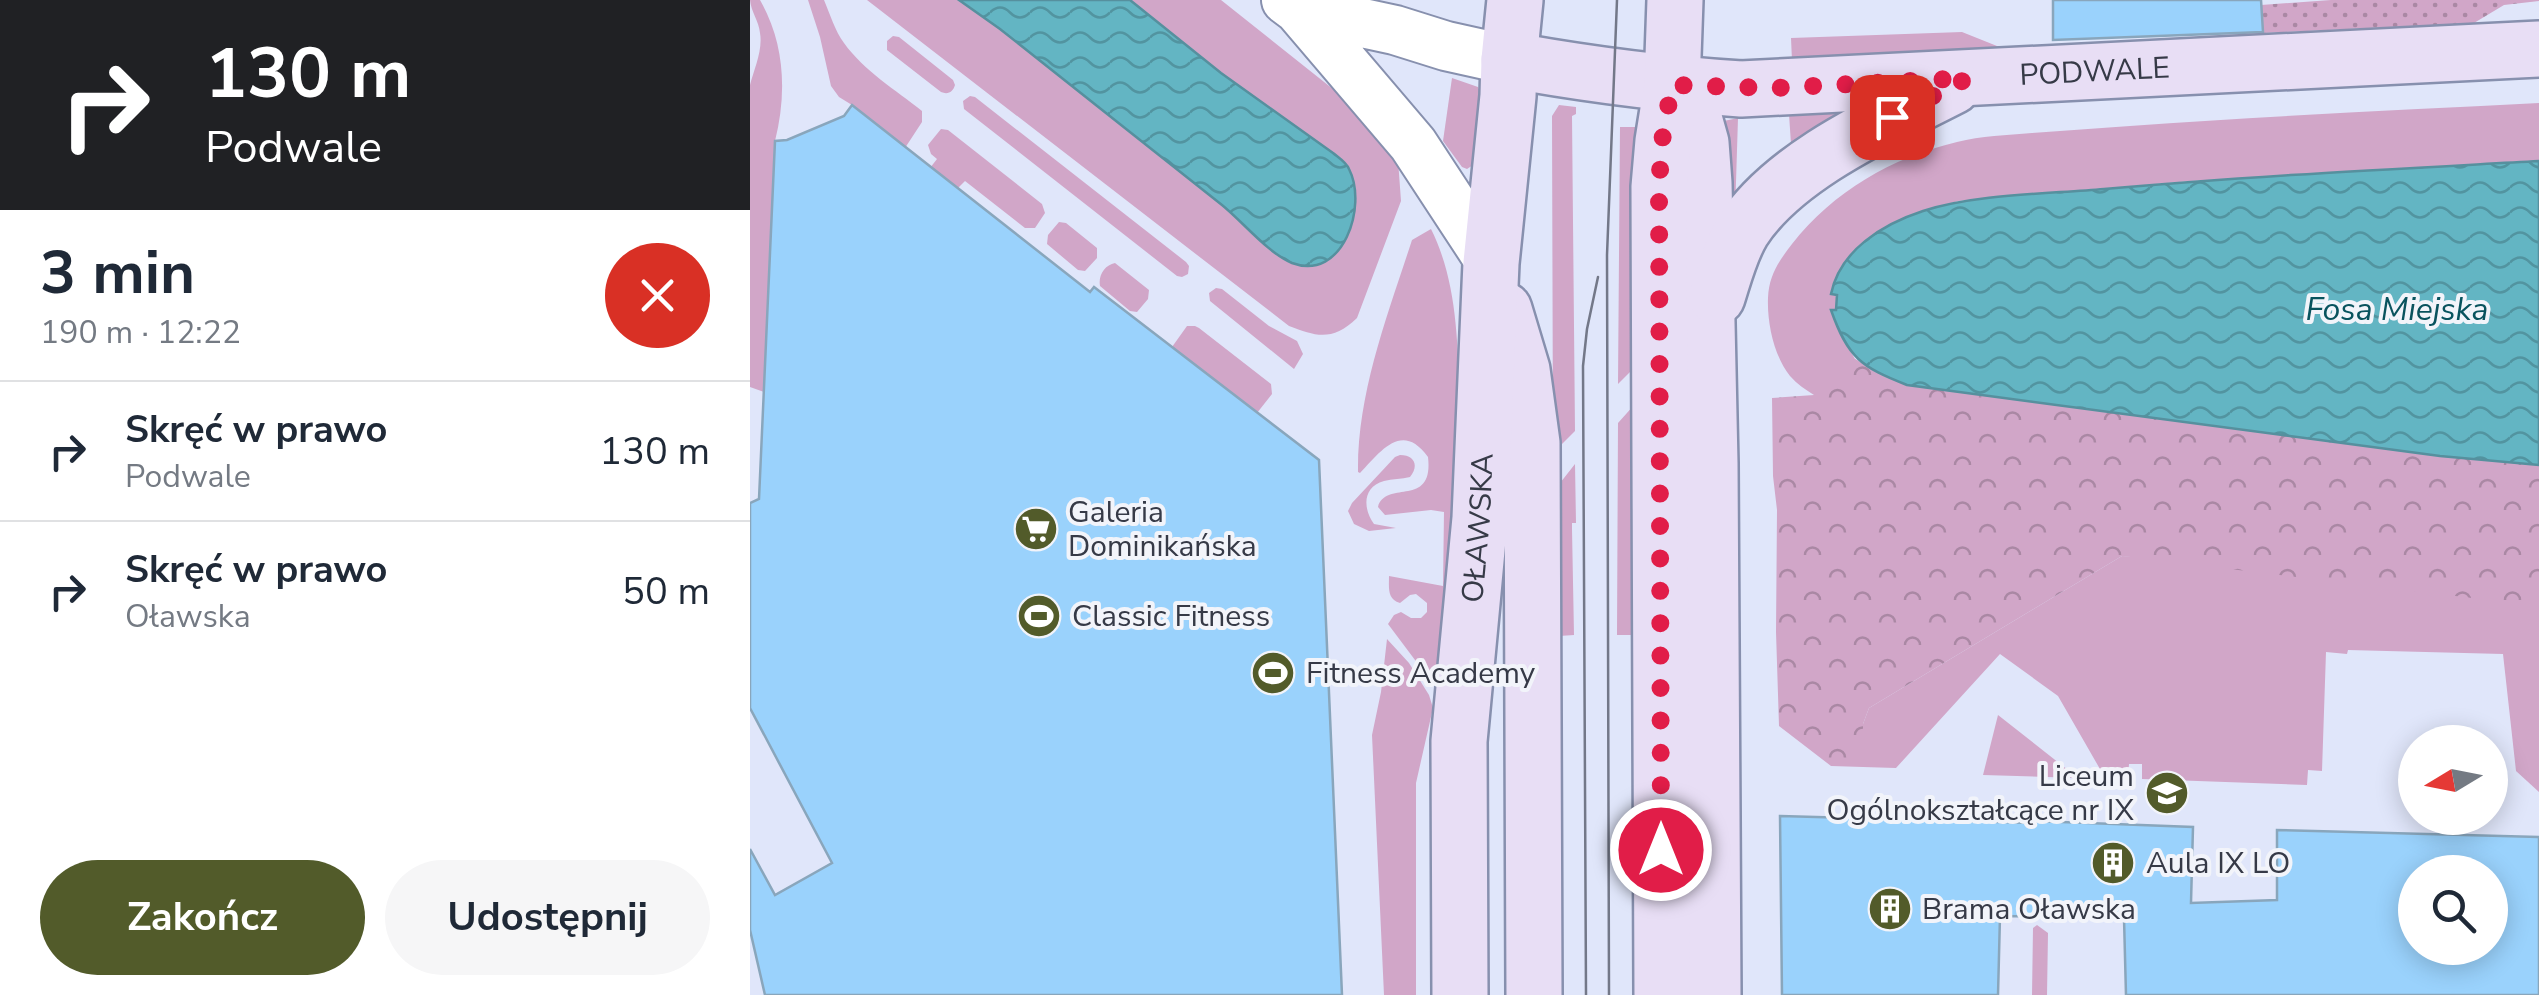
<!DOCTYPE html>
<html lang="pl">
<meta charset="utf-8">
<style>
:root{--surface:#fff;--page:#f6f6f7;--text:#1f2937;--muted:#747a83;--line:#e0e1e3;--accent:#525b2a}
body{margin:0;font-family:"Nunito Sans",sans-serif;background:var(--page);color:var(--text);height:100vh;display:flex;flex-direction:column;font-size:38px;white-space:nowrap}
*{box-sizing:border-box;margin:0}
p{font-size:32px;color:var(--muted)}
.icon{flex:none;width:55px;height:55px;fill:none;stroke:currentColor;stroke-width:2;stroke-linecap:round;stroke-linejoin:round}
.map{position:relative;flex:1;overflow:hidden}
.sheet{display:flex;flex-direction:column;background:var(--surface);width:750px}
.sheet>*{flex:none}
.hud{background:#202124;color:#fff;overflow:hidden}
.needle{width:65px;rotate:260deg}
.fabs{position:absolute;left:1648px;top:725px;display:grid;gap:20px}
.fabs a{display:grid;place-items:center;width:110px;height:110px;border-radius:50%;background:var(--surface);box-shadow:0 5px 25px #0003;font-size:50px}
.pin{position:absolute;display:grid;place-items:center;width:85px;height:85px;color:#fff;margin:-42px;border-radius:20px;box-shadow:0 5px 15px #0006}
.me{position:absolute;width:110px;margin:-55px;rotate:0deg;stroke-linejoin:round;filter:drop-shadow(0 0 8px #0008)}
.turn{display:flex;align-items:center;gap:35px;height:210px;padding:0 40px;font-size:45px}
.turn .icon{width:130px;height:130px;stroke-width:2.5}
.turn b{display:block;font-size:70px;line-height:85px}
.round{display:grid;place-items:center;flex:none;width:105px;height:105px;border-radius:52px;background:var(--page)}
.head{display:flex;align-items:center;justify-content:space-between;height:170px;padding:0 40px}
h1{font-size:60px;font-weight:700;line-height:75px}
.primary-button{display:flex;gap:20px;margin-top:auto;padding:20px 40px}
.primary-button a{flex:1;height:115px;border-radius:60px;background:var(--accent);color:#fff;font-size:40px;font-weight:700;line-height:115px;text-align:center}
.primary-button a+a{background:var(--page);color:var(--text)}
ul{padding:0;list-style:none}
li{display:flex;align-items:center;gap:30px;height:140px;padding:0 40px;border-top:2px solid var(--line)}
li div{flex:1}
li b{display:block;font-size:38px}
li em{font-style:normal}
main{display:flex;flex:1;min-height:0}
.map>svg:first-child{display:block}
.grass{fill:#d1a6c8}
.park{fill:url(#park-crowns)}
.garden{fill:url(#garden-dots)}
.water{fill:url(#water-waves);stroke:#56909e;stroke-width:2.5}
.building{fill:#9ad2fc;stroke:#89a6bc;stroke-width:2.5;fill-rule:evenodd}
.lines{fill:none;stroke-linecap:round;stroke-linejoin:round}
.street-casing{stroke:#8790ae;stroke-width:52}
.secondary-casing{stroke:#8790ae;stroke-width:60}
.street{stroke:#fff;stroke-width:48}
.secondary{stroke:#e8def5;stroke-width:55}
.tram{stroke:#737888;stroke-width:2.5}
.route{stroke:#e11d48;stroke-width:18;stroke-dasharray:0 32.4}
.labels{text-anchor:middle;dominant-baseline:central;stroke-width:8;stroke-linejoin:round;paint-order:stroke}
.street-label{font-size:30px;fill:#363a47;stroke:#f2f4fa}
.poi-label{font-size:30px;fill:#363a47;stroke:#f2f4fa;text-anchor:start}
.water-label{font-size:32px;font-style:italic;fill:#09535e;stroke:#f2f4fa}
</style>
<main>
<section class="sheet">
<div class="hud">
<div class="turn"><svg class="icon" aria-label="right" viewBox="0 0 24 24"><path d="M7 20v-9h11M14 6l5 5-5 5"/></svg><div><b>130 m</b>Podwale</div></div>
</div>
<div class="head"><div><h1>3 min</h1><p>190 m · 12:22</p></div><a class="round" style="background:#d93025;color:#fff"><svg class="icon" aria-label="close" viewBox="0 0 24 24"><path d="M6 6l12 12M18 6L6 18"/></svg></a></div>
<ul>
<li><svg class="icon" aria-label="right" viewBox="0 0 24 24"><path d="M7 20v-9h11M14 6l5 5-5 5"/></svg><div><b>Skręć w prawo</b><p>Podwale</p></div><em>130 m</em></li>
<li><svg class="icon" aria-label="right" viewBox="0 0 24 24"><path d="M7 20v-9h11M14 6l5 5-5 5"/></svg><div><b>Skręć w prawo</b><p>Oławska</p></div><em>50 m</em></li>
</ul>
<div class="primary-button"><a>Zakończ</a><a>Udostępnij</a></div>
</section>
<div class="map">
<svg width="1789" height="995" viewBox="0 0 1789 995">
<defs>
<pattern id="park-crowns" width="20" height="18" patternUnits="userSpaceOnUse" patternTransform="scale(2.5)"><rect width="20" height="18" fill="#d1a6c8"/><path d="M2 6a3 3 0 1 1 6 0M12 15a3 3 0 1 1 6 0" fill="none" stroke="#aa88a4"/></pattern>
<pattern id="garden-dots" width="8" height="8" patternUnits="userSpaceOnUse" patternTransform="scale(2.5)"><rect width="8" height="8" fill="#d1a6c8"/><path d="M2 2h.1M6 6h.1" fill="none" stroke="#aa88a4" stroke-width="1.8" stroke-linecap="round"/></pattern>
<pattern id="water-waves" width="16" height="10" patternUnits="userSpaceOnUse" patternTransform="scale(2.5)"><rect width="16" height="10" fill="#63b5c3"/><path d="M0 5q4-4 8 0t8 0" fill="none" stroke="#5294a0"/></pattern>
</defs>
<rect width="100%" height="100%" fill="#e0e6fa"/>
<!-- grass -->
<path class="grass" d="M0 0H10C35 44 37 93 25 141L14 392 0 387V85C4 69 13 50 10 33 9 21 1 12 0 0Z
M58 0H74C80 14 85 31 94 43 114 71 146 90 172 111V122L155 148 102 105 89 97 81 86 70 37Z
M117 0H209L250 29 488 218 530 256 554 266 572 264 598 234 605 209 604 185 601 172 595 163 583 153 471 73 380 0H471L598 101 648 160 651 201 607 318C583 341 567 337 539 326Z
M1212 32 1262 52 1042 61 1041 38Z
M143 36 149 37 203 80 205 85C203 92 198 95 191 92L137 50V41Z
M702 78 728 87 730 92 726 163 717 169 712 167 693 141Z
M220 96 225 97 436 262 439 266 438 274 432 277 427 276 214 109 213 101Z
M1789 103V161L1441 181 1208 201 1172 212 1082 294H1087L1086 310H1082L1088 329 1105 359 1128 373 1789 465 1064 395C1056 390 1047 384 1040 376 1024 356 1017 323 1018 298 1019 275 1029 261 1042 244 1084 191 1141 158 1207 142 1231 136 1257 135 1282 133 1315 131 1347 128 1380 126 1516 116 1653 110 1789 103Z
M809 105 826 107V114L822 116 825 431 803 453 802 116Z
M1119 109 1048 154 1041 144 1039 114Z
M988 118 985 214 972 227 969 122Z
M870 127H886L885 367 868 384Z
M191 129 198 130 292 204 295 213 285 228H275L215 181 207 189 180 168 187 159 181 154 178 145Z
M309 222 316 223 347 248V258L335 271 328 270 297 244 298 235Z
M681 229C706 279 708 339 709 394 711 481 702 568 696 655L683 684 638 624 644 615 651 612 661 618H671L677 612V603L666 594 660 595 650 603C637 599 639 588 639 576L693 586 694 512 681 510 635 515 628 507C636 479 684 509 678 457 652 421 631 451 610 473L608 472C607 393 638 314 662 240Z
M365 263 399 290 398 299 387 312 380 311 350 286C348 275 355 265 365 263Z
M466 288 472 289 519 326 547 341 553 354 544 369 460 301 459 293Z
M437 326H445L449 328 521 384 522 394 507 413 422 347Z
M885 404V635H867L868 423Z
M650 455C665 455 669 466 660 477 652 479 642 479 634 481 612 487 613 509 624 524L646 528 619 531 604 524 598 511 602 503 645 457Z
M825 464 826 523H822V529L824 635 809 636 803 492Z
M1372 556 1789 580V792L1766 771 1753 654 1598 650 1597 654 1576 652 1572 771 1558 770 1557 785 1392 779V764H1379L1378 776H1354L1308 696 1250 654 1146 768 1113 767V724L1119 708Z
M637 639 659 663 679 695 683 708 666 783V995H634L622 735 631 692Z
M1248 715 1328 778 1233 775Z
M1287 925 1298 933 1297 995H1282L1283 928Z"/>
<!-- park -->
<path class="park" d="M1105 359C1144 384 1170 387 1214 394L1690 456 1789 465V606L1372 556 1119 708 1113 724V767L1081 766 1029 726 1026 632 1027 510 1023 476 1022 398 1064 395Z"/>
<!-- garden -->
<path class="garden" d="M1581 0H1789V1L1754 5 1724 23 1513 33 1511 5Z"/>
<!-- water -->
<path class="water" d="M209 0H380L471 73 583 153C589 158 596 162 599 169 618 206 593 282 542 263 518 253 493 222 472 205 398 146 324 88 250 29Z
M1789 161V465L1690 456 1157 385C1111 367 1098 358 1081 310H1086L1087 295 1081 294C1090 250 1133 224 1173 211 1226 194 1297 194 1354 189 1499 176 1644 169 1789 161Z"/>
<!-- building -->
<path class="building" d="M1303 0H1511L1513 32 1303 40Z
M102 105 340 292 344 287 569 460 592 995H15L0 930V849L25 895 82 863 0 708V503L9 499 25 141 37 140 94 116Z
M1030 816 1285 823V821L1443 827 1441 903 1527 900V830L1789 837V995H1376L1374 918 1250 916 1248 995H1032ZM1665 872H1740V948H1665Z"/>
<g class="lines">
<!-- street casing -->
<g class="street-casing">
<path id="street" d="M536 0 548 9 663 144 741 263
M548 9 645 30 696 46 759 60"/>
</g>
<!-- secondary casing -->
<g class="secondary-casing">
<g id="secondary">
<path id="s1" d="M759 60C836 74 913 84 991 89L1789 49"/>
<path d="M922 85 944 118 951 143 954 183 960 463 963 995"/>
<path d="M967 297C974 275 980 251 992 231 1034 165 1135 121 1203 86"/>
<path d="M754 310 772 370 782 443 784 995"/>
<path id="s2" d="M710 995 709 741 730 518 741 263 758 96 759 60 765 0"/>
<path d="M912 995 909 187 913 141 922 85 925 0"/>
</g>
</g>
<!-- street -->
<use href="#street" class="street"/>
<!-- secondary -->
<use href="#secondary" class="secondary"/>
<!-- tram -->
<path class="tram" d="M836 995 833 366 837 329 848 277
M859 995 857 255 867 0"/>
</g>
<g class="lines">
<!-- route -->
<path class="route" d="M911 850 909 187 912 141 922 85 1024 88 1218 78 1142 117"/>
</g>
<!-- icons -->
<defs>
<g id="supermarket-disc" transform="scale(2.25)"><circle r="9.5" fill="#525b2a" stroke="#f2f4fa"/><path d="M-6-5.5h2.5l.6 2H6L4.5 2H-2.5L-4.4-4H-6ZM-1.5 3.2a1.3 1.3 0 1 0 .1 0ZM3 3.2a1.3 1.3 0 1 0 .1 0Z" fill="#fff"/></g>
<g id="stadium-disc" transform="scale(2.25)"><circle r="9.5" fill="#525b2a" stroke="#f2f4fa"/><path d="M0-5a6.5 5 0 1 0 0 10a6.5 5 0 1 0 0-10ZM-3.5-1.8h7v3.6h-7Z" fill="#fff"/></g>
<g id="school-disc" transform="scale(2.25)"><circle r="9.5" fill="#525b2a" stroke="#f2f4fa"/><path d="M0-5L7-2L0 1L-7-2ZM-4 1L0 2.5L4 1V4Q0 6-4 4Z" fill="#fff"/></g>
<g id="building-disc" transform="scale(2.25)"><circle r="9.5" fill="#525b2a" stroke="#f2f4fa"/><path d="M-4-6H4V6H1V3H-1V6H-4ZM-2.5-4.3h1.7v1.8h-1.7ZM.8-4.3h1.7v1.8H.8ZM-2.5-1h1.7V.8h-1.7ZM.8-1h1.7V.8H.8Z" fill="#fff"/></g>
</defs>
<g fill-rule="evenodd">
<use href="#supermarket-disc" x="286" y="529"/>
<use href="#stadium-disc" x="289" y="616"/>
<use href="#stadium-disc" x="523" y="673"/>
<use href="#school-disc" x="1417" y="793"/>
<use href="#building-disc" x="1363" y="863"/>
<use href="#building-disc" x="1140" y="909"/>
</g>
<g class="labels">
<!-- street labels -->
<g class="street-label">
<text stroke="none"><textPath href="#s1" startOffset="588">PODWALE</textPath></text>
<text stroke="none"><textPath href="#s2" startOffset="468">OŁAWSKA</textPath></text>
</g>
<!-- poi labels -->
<g class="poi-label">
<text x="318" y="512">Galeria<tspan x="318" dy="34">Dominikańska</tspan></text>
<text x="322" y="616">Classic Fitness</text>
<text x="556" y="673">Fitness Academy</text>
<text x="1384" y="776" text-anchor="end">Liceum<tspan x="1384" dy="34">Ogólnokształcące nr IX</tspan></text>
<text x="1396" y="863">Aula IX LO</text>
<text x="1172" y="909">Brama Oławska</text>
</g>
<!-- water labels -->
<g class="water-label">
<text x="1647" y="309">Fosa Miejska</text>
</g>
</g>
</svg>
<div class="fabs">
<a><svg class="needle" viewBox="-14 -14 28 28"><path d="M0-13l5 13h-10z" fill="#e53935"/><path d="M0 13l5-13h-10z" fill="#747a83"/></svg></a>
<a><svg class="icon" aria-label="search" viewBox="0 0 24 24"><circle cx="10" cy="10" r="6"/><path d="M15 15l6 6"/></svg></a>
</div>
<div class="pin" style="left:1142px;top:117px;background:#d93025"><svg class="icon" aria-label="arrive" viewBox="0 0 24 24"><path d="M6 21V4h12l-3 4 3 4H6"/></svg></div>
<svg class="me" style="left:911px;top:850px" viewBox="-20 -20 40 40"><circle r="17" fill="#e11d48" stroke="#fff" stroke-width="3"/><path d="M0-11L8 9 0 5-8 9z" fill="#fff"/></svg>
</div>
</main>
